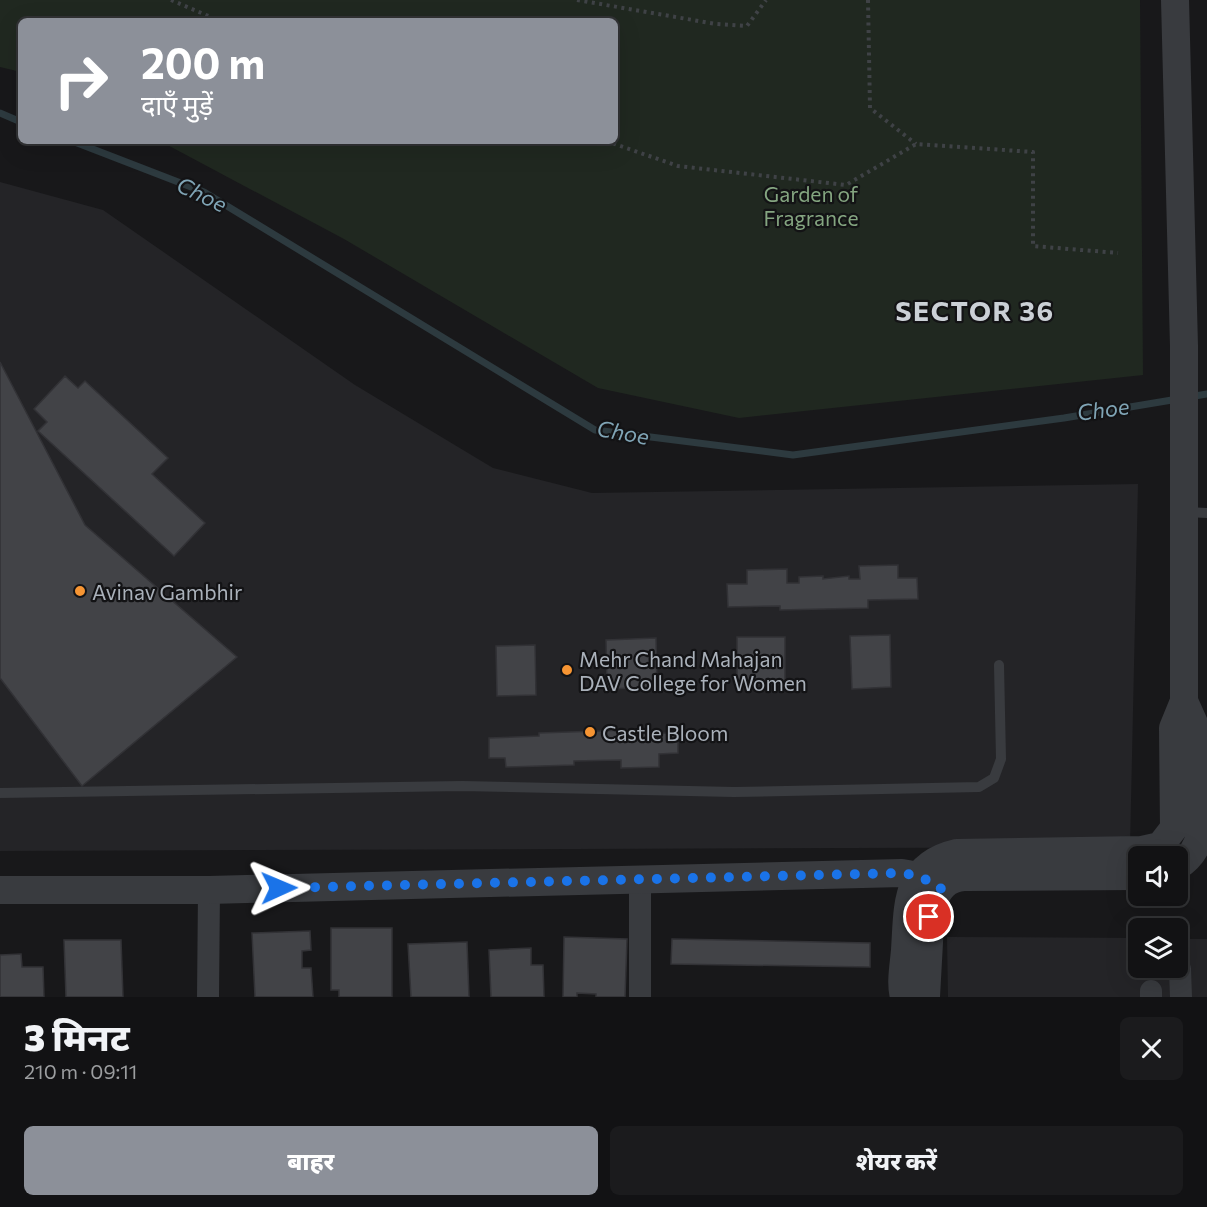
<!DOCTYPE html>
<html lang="hi">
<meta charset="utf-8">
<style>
:root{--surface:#121214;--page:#1b1b1d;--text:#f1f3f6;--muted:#9c9ea0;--line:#313234;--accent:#8c9099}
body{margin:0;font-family:Commissioner,"Noto Sans Devanagari",sans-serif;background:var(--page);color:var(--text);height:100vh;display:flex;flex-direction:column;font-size:22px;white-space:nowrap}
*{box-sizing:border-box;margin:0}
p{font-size:20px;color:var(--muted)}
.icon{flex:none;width:33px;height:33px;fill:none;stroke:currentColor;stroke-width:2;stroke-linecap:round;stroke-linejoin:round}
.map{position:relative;height:997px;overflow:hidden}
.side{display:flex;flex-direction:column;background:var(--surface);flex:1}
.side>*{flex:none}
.hud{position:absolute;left:18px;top:18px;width:600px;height:126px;border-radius:9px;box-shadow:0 6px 24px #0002,0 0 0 2px var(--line);background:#8c9099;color:#fff;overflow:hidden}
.tools{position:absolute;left:1128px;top:846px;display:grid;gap:12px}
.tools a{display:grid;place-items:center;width:60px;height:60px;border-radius:9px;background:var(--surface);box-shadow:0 6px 24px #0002,0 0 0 2px var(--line);font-size:30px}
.pin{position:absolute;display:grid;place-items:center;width:51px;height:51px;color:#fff;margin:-26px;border:3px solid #fff;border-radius:50%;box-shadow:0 2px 6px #0007}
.me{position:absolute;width:66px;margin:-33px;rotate:89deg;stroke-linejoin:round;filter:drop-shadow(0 0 4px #0008)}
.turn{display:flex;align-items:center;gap:21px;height:126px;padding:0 24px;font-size:27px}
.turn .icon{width:78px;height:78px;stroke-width:2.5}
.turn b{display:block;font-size:42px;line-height:51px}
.round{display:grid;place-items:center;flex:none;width:63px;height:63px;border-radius:9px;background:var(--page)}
.summary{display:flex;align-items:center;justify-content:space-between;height:102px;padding:0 24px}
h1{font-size:36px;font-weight:800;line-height:45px}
.cta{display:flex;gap:12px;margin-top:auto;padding:12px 24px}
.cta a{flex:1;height:69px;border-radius:9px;background:var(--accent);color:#fff;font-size:24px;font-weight:800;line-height:69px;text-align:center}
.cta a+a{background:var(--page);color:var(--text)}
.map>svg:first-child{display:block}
.built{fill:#242427}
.green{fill:#202820}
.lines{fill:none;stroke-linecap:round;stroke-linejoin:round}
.stream{stroke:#2d3a3f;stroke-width:7}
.building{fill:#424347;stroke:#323236;stroke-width:1.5}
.path{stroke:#3f4246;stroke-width:4;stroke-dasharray:3 4.5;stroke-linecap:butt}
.service{stroke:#393b3f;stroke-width:10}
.minor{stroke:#393b3f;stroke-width:22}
.tertiary{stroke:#393b3f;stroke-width:28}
.route{stroke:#1a73e8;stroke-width:10;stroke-dasharray:0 18}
.poi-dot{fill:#f79533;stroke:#131315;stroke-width:2}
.labels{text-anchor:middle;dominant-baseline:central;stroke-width:4.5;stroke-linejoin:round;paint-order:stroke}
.park-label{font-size:21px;fill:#84a580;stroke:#131315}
.poi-label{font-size:21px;fill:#aab1ba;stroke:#131315;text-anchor:start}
.water-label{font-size:22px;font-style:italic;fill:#80a5b6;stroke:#131315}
.district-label{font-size:27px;font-weight:bold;letter-spacing:1.5px;fill:#cbd0d6;stroke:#131315}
</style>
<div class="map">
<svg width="1207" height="997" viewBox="0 0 1207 997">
<rect width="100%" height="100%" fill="#18181a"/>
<!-- built -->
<path class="built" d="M0 182 103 210 355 385 493 468 592 493 1138 484 1130 847 0 851Z
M947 937 1138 938V968H1178V939H1207V997H948Z"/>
<!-- green -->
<path class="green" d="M0 0H1140L1143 375 739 418 598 388 344 239 160 141H615V21H21V72L0 67Z"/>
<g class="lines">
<!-- stream -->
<path class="stream" d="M0 113 21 122
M72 141 204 192 595 430 793 455 1064 418 1178 399
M1189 397 1207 394"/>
</g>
<!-- building -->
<path class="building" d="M0 362 85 525 237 657 82 786 0 678Z
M65 376 78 388 85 381 168 458 152 474 205 523 174 556 38 431 47 422 34 409Z
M898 565V578H917L918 599 868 600V608L780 610V606L728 607 727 584H747V570L787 569V583H799V577L823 576V579L849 576V579H860L859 566Z
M890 635 891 687 852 689 850 636Z
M737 637H785V685L737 684Z
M656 638 657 687 607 689 606 640Z
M535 645 536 695 497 696 496 646Z
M629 730V734L678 733V753L659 754V767L621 768V760L574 761V765L506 767 505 758H489V738L539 736V733Z
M331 928H392V997H339V990H331Z
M310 931 311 950 302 951V968H311L313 997H255L252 933Z
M564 937 627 939 625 997H596V994L577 993V997H563Z
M672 939 870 943V967L671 964Z
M64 940H121L123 997H66Z
M467 942 469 997H411L408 944Z
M531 948V965H543L544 997H491L489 950Z
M21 954 22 967H43L44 997H0V955Z"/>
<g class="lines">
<!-- path -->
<path class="path" d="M171 0 220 21
M577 0 716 24 747 26 766 0
M868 0 870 108 916 144
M606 141 678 166 846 185 916 144 1033 152V246L1118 253"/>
<!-- service -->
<path class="service" d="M1186 512 1207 513
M0 793 462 786 734 792 979 787 994 778 1001 759 999 665"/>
<!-- minor -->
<path class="minor" d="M640 879V997
M1180 969 1181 997
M1151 991V997
M208 997 209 890"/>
<!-- tertiary -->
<path class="tertiary" d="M1178 866C1191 858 1198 847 1201 831L1197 730 1184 701
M0 890H209L902 873 919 876 941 888
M904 997C900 983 904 964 905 950 908 906 904 865 957 853L1142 850 1160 846 1174 828 1173 728 1184 701V346L1175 0
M926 997 931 906C938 890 946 878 964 877L1138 876"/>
</g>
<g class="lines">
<!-- route -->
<path class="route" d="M279 888 902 873 919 876 941 888 931 906 929 917"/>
</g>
<!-- markers -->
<g class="poi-dot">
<circle cx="80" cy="591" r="6"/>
<circle cx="567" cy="670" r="6"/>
<circle cx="590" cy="732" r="6"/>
</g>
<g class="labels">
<!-- park labels -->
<g class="park-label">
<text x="811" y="193">Garden of<tspan x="811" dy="24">Fragrance</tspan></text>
</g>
<!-- poi labels -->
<g class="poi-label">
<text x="92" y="591">Avinav Gambhir</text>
<text x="579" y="658">Mehr Chand Mahajan<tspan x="579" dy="24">DAV College for Women</tspan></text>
<text x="602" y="732">Castle Bloom</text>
</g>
<!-- water labels -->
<g class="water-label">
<text transform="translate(202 194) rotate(26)">Choe</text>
<text transform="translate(1103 409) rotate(-8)">Choe</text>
<text transform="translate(623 432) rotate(10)">Choe</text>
</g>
<!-- district labels -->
<g class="district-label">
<text x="975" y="310">SECTOR 36</text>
</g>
</g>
</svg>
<div class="tools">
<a><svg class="icon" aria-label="sound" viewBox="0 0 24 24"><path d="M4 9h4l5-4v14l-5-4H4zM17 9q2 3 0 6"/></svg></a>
<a><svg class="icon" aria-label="layers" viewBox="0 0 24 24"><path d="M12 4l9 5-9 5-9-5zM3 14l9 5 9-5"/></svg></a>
</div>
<div class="pin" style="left:929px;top:917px;background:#d93025"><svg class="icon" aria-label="arrive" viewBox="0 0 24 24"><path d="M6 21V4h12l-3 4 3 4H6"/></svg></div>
<svg class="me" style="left:279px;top:888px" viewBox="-20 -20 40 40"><path d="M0-17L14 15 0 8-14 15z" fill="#1a73e8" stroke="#fff" stroke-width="4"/></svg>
<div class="hud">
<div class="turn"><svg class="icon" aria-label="right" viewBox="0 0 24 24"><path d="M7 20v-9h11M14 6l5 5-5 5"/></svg><div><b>200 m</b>दाएँ मुड़ें</div></div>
</div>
</div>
<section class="side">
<div class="summary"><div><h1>3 मिनट</h1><p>210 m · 09:11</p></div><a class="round"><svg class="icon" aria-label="close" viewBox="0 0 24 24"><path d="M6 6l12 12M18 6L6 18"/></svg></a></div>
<div class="cta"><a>बाहर</a><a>शेयर करें</a></div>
</section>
